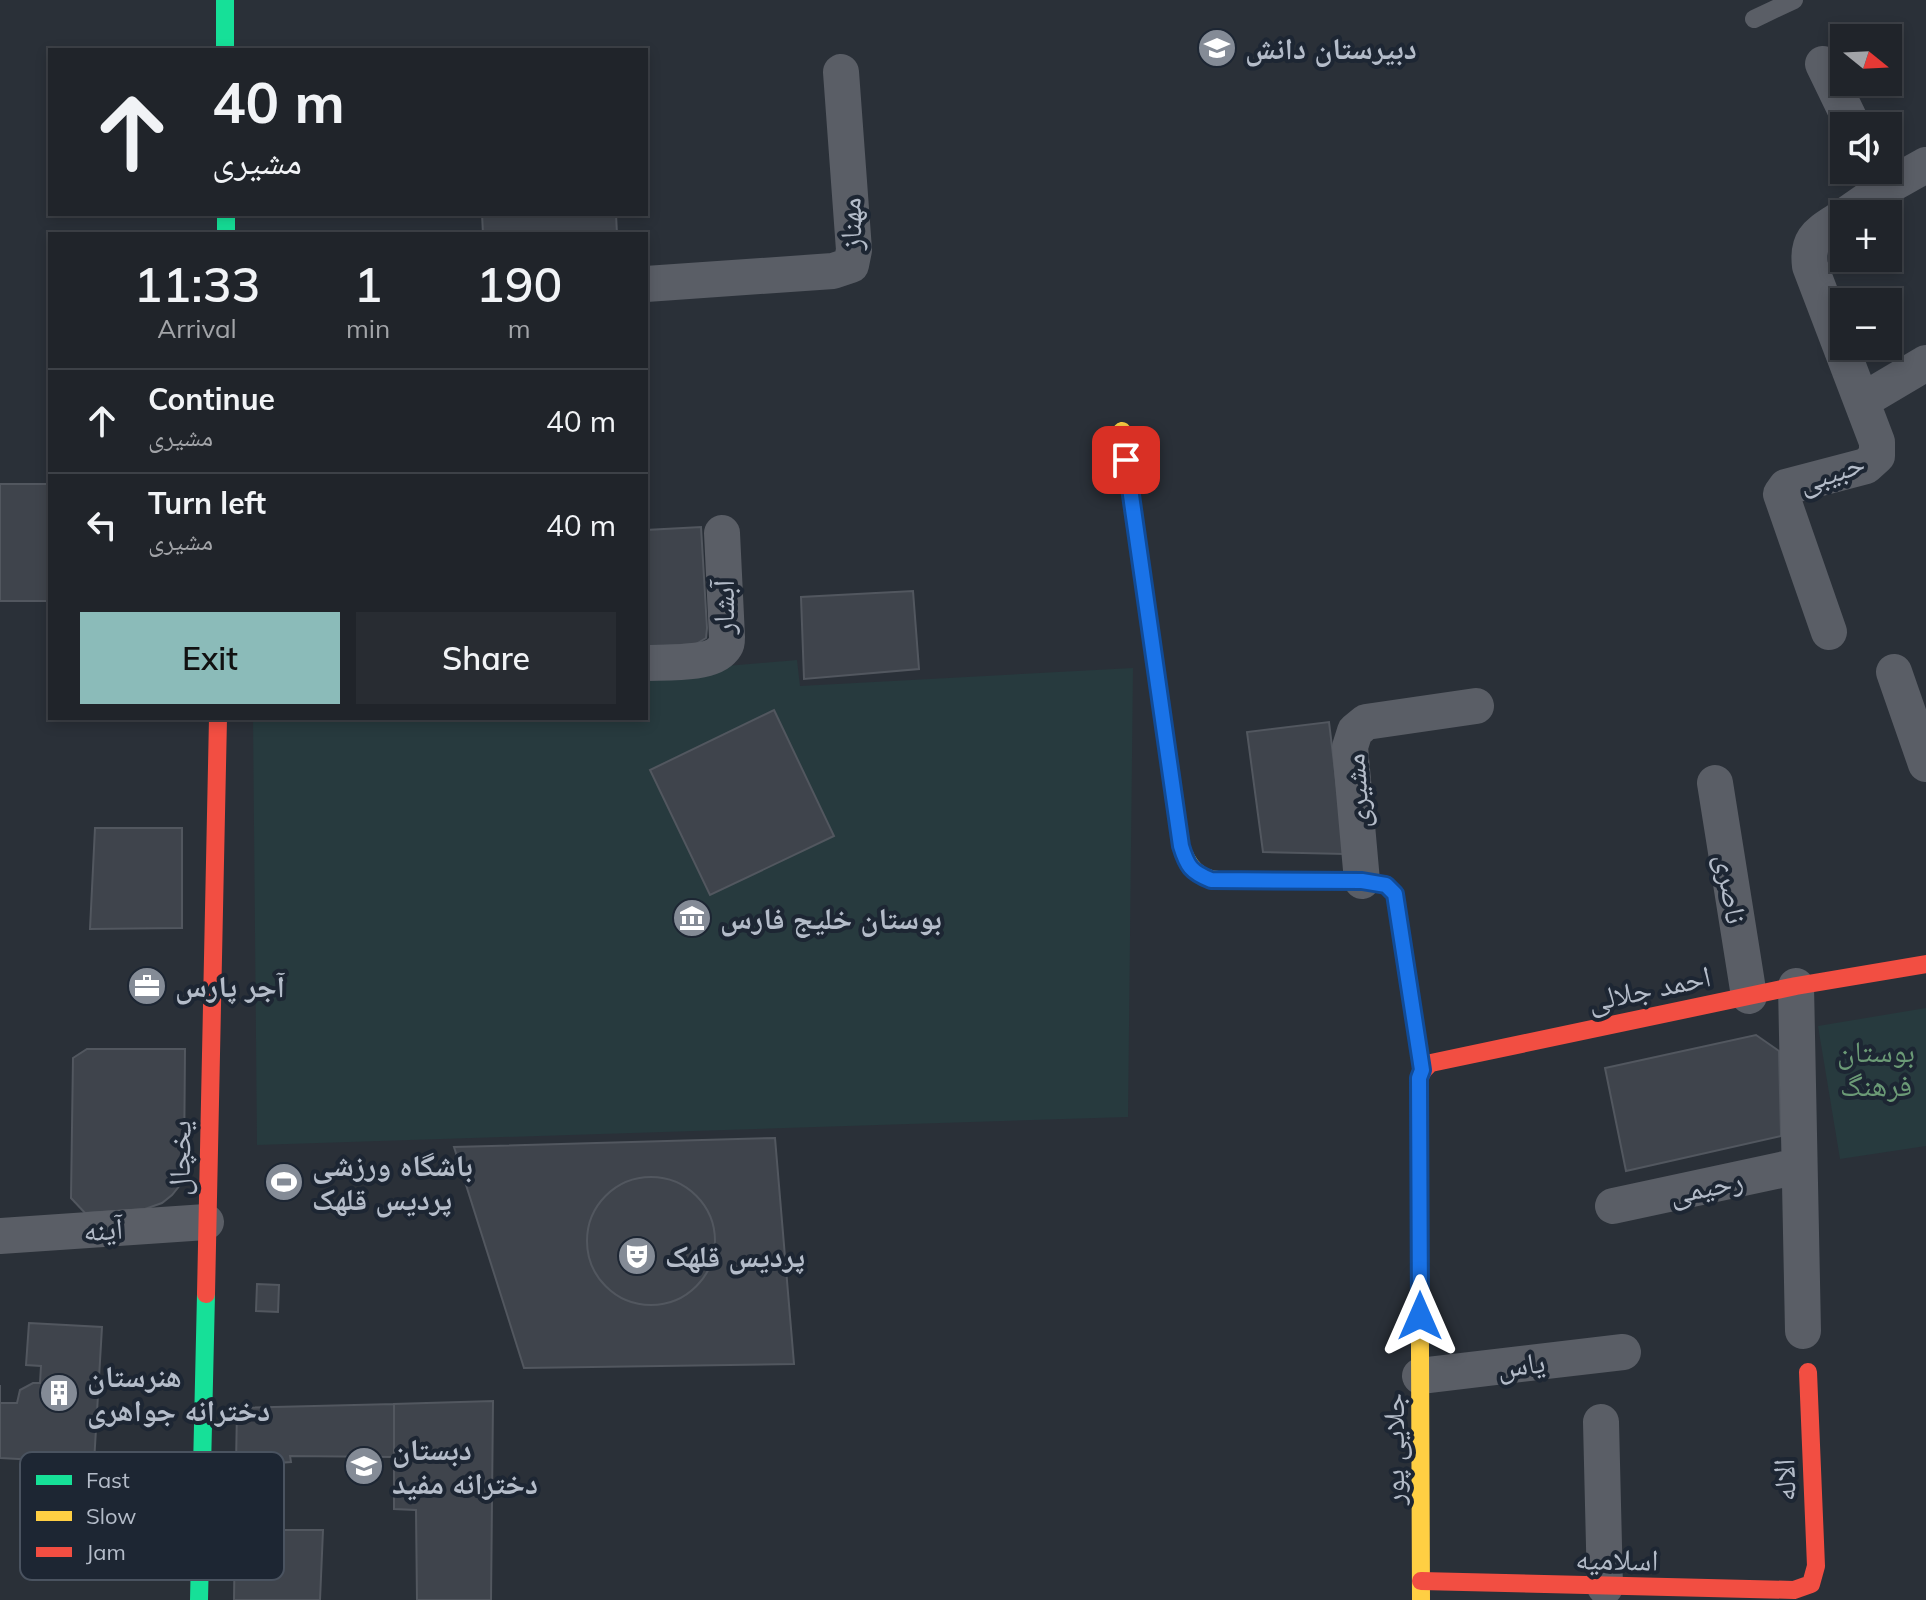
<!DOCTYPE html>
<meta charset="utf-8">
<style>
:root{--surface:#20242a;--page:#282c32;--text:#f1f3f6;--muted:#a2a4a8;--line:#3d4147;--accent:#8bbbb9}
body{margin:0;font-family:Mulish,"Noto Naskh Arabic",sans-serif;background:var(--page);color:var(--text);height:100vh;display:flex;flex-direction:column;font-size:30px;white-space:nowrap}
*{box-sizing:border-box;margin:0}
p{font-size:26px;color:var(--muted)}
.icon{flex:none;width:44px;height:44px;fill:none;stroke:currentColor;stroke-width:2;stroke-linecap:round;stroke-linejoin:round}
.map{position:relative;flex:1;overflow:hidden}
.side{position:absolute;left:48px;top:232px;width:600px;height:488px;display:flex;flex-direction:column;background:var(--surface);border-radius:0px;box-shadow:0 4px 12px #0003,0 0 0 2px var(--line)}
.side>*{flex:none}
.hud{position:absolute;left:48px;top:48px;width:600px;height:168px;border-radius:0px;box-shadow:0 4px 12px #0003,0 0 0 2px var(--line);background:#20242a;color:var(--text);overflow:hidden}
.needle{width:52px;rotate:108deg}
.controls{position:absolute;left:1830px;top:24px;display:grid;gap:16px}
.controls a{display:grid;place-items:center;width:72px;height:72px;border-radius:0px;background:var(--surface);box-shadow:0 4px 12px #0003,0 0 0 2px var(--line);font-size:40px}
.pin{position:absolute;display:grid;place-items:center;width:68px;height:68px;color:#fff;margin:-34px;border-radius:16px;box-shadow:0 4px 12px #0006}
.me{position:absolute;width:88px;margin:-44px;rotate:0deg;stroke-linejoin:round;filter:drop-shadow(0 0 6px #0008)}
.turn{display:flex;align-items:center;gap:28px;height:168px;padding:0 32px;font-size:36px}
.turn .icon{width:104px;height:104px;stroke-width:2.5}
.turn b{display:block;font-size:56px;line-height:68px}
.eta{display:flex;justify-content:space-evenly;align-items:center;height:136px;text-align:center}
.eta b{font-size:48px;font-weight:600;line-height:56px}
.button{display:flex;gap:16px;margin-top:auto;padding:16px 32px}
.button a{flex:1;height:92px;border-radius:0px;background:var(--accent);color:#111;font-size:32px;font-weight:600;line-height:92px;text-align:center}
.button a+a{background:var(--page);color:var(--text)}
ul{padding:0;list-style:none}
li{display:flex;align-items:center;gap:24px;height:104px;padding:0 32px;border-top:2px solid var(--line)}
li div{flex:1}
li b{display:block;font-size:30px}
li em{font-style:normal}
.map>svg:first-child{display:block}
.green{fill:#273a3e}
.building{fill:#3f444c;stroke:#52575f;stroke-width:2}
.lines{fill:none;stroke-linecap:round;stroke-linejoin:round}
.lane{stroke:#5a5e66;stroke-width:18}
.street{stroke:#5a5e66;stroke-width:36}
.fast{stroke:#16e098;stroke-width:18}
.slow{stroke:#ffcf43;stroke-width:18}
.jam{stroke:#f24e42;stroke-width:18}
.route-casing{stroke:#114b97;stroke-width:20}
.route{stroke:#1a73e8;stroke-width:14}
.labels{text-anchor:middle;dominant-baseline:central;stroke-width:8;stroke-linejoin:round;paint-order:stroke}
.poi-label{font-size:30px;font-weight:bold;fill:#b4bcc9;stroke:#1d2633;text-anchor:start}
.street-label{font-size:30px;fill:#b4bcc9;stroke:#1d2633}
.park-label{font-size:30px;fill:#6b9a76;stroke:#1d2633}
.key{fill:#1d2633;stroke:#4a5360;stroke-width:2}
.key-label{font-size:22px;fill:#b4bcc9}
</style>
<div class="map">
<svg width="1926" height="1600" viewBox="0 0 1926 1600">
<rect width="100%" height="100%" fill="#2a3038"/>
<!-- green -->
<path class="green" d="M797 660 800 686 1133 668 1128 1117 257 1145 253 718H646V673Z
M1926 1008V1146L1840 1159 1818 1026Z"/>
<!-- building -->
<path class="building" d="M482 214H616L617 234H483Z
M0 484H50V601H0Z
M701 527 707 628 706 638 696 644 646 647V530Z
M913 591 919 669 804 679 801 597Z
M774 710 834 836 710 895 650 770Z
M1329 722 1345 854 1263 852 1247 732Z
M95 828H182V928L90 929Z
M1756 1035 1779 1051 1781 1136 1626 1171 1605 1068Z
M87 1049H185L184 1167 180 1185 172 1195 162 1203 145 1209 85 1213 71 1198 73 1058Z
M775 1138 794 1364 524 1368 454 1147Z
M587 1241a64 64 0 1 1 128 0a64 64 0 1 1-128 0Z
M257 1284 279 1285 278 1312 256 1311Z
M29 1323 102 1327 94 1463 0 1458V1385V1403H17L20 1390 33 1383H40L41 1366 26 1365Z
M493 1401 491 1600H417L416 1510 394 1509V1404Z
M394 1404V1457L290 1456 291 1462 277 1463V1473L271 1476 266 1523H235L237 1408Z
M235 1530H323L320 1600H234Z"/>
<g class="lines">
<!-- lane -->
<path class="lane" d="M1754 19 1794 0"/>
<!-- street -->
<path class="street" d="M1823 64 1853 126
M1847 214 1883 189 1926 165
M646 284 833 271 851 265 854 250 841 72
M1862 401 1926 363
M1829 632 1781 494 1786 487 1866 466 1877 456V442L1810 266C1806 235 1822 232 1844 216
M646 663C665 662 711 665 723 649 727 645 727 642 727 637L722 533
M1894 672 1926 764
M1715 783 1749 996
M1362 881 1350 747 1355 731 1366 722 1476 706
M1796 986 1803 1331
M1613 1206 1799 1166
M0 1236 206 1222
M1420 1376 1623 1352
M1601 1422 1605 1587"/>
<!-- fast -->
<path class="fast" d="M225 0V50
M226 214V234
M199 1600 206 1294"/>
<!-- slow -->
<path class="slow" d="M1122 431 1181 846C1187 865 1198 880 1219 880
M1419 1098 1421 1600"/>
<!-- jam -->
<path class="jam" d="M1219 880 1362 881 1386 885 1395 894 1422 1070
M1419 1098C1419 1081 1417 1074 1431 1063L1796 986 1926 964
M206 1294 218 718
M1421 1581 1794 1590 1811 1584 1816 1566 1808 1372"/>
</g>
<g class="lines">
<!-- route casing -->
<g class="route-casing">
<path id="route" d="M1126 460 1181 846C1187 866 1191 872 1211 880L1362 881 1386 885 1395 894 1422 1070 1419 1078 1420 1316"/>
</g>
<!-- route -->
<use href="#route" class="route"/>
</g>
<!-- icons -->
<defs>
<g id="school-disc" transform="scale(2)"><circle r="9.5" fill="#848b96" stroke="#1d2633"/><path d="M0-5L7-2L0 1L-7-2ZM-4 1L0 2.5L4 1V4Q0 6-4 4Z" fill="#fff"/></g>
<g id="museum-disc" transform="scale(2)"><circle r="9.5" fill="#848b96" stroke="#1d2633"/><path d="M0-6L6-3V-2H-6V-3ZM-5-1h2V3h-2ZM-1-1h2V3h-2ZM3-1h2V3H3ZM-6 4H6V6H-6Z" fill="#fff"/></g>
<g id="office-disc" transform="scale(2)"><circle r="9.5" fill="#848b96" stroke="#1d2633"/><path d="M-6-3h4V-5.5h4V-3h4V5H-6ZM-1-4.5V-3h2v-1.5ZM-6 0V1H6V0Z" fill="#fff"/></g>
<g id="stadium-disc" transform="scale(2)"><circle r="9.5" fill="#848b96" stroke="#1d2633"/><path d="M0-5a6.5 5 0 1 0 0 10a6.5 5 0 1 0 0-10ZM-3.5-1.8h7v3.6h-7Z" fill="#fff"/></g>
<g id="theatre-disc" transform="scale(2)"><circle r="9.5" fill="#848b96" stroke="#1d2633"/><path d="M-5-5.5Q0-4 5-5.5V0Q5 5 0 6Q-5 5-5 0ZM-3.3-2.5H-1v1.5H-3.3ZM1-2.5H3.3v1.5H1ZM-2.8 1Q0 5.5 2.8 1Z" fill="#fff"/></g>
<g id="building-disc" transform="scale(2)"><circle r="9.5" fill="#848b96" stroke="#1d2633"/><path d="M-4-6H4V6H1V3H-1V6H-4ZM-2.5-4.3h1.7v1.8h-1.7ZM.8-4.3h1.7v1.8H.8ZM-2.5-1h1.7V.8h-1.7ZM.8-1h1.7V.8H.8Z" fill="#fff"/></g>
</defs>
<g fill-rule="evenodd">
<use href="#school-disc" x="1217" y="48"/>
<use href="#museum-disc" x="692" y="918"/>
<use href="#office-disc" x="147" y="986"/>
<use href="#stadium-disc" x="284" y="1182"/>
<use href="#theatre-disc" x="637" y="1256"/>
<use href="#building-disc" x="59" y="1393"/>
<use href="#school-disc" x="364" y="1466"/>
</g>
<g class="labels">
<!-- poi labels -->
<g class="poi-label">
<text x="1245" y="48">دبیرستان دانش</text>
<text x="720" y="918">بوستان خلیج فارس</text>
<text x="175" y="986">آجر پارس</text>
<text x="312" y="1165">باشگاه ورزشی<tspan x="312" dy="34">پردیس قلهک</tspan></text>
<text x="665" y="1256">پردیس قلهک</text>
<text x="87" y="1376">هنرستان<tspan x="87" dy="34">دخترانه جواهری</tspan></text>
<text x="392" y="1449">دبستان<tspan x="392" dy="34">دخترانه مفید</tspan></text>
</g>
<!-- street labels -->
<g class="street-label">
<text transform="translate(850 224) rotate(-91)">مهناز</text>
<text transform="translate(1831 472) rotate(-19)">حبیبی</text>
<text transform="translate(723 607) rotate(-90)">آبشار</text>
<text transform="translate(1356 791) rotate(-94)">مشیری</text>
<text transform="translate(1732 889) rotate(81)">ناصری</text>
<text transform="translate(1649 988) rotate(-12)">احمد جلالی</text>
<text transform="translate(179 1158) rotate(-89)">یخچال</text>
<text transform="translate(1706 1186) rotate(-12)">رحیمی</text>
<text transform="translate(103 1229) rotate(-4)">آینه</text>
<text transform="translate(1521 1364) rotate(-7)">یاس</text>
<text transform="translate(1393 1449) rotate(-90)">جلایی پور</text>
<text transform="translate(1784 1480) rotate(-92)">الاله</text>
<text transform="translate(1617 1559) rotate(1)">اسلامیه</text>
</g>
<!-- park labels -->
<g class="park-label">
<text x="1876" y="1051">بوستان<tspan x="1876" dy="34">فرهنگ</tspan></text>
</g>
</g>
<!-- legend -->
<rect x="20" y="1452" width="264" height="128" rx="12" class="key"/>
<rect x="36" y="1475" width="36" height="10" fill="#16e098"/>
<rect x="36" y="1511" width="36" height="10" fill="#ffcf43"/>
<rect x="36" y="1547" width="36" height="10" fill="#f24e42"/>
<g class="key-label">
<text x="86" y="1488">Fast</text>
<text x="86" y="1524">Slow</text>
<text x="86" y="1560">Jam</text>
</g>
</svg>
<div class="controls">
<a><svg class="needle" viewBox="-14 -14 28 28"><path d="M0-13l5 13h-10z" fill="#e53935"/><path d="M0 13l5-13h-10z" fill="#a2a4a8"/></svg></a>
<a><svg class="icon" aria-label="sound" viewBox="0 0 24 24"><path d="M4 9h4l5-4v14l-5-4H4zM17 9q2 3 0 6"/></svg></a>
<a>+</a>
<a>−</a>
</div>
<div class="pin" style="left:1126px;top:460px;background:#d93025"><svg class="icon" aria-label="arrive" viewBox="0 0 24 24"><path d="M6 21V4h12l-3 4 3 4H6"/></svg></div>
<svg class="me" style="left:1420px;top:1316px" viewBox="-20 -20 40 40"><path d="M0-17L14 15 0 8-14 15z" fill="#1a73e8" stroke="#fff" stroke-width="4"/></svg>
<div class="hud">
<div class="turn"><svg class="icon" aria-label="ahead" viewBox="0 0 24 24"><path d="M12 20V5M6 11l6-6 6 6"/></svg><div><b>40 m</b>مشیری</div></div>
</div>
<section class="side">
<div class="eta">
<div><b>11:33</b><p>Arrival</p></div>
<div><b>1</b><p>min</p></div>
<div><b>190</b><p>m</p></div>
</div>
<ul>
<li><svg class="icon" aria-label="ahead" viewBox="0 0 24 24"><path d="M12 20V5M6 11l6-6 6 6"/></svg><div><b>Continue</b><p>مشیری</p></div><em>40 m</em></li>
<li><svg class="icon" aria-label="left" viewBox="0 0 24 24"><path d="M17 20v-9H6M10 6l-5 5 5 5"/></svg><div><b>Turn left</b><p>مشیری</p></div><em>40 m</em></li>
</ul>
<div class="button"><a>Exit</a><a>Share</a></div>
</section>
</div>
